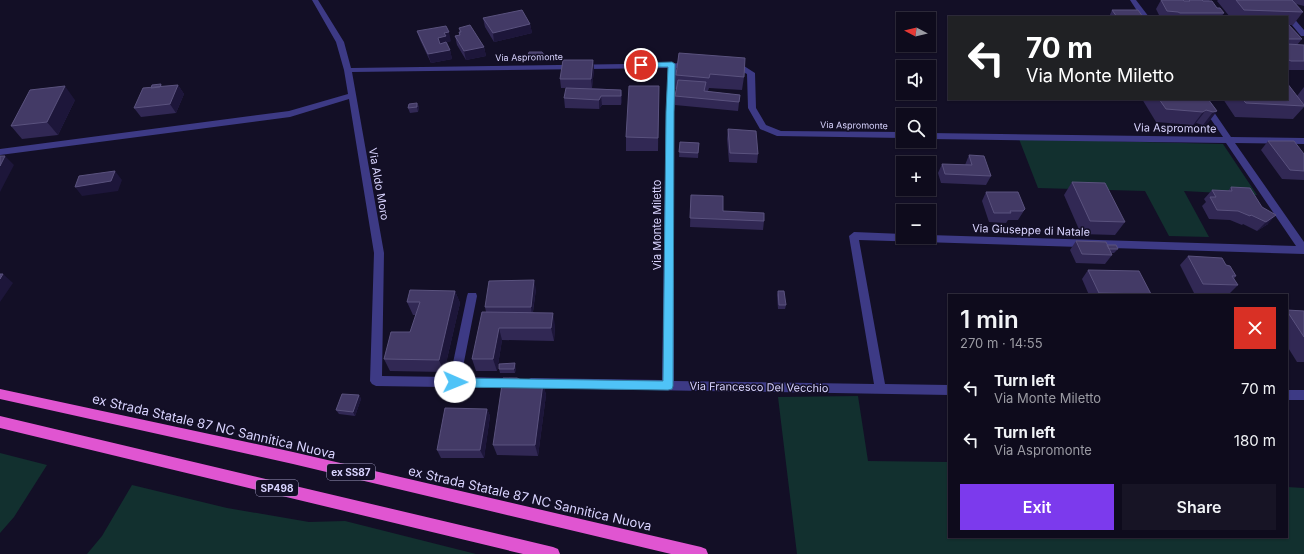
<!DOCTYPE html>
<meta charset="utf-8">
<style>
:root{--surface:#0e0b1c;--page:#171425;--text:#f1f3f6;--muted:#9b9ba3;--line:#2e2b3b;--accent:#7c3aed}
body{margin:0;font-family:Inter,sans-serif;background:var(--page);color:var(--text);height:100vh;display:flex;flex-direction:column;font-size:15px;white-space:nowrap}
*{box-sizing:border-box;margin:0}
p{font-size:13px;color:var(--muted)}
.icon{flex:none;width:22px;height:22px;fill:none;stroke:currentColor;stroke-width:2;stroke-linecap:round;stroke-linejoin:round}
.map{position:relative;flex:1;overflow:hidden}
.drawer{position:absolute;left:948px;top:294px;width:340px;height:244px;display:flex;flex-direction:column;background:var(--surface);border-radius:0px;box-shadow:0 1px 3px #0004,0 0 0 1px var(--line)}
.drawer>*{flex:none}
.guide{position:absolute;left:948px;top:16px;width:340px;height:84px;border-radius:0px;box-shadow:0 1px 3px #0004,0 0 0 1px var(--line);background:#202124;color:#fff;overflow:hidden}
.needle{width:26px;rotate:277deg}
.fabs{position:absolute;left:896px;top:12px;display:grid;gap:8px}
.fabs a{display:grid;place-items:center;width:40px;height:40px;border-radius:0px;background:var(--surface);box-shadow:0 1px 3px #0004,0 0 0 1px var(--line);font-size:20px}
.pin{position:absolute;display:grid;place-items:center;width:34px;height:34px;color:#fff;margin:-17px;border:2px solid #fff;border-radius:50%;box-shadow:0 1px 4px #0007}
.me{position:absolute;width:44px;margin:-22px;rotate:91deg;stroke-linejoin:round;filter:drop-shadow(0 0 3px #0008)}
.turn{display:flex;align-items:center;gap:14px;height:84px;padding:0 12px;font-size:18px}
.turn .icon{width:52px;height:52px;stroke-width:2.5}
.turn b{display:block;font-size:28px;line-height:34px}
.round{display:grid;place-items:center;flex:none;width:42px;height:42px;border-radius:0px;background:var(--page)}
.head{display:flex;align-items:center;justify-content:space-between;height:68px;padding:0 12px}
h1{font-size:24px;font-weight:600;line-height:30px}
.button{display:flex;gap:8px;margin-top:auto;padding:8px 12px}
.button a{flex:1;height:46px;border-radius:0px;background:var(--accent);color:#fff;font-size:16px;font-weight:600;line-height:46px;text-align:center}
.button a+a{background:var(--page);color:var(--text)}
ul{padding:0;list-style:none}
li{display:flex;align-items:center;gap:12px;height:52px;padding:0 12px}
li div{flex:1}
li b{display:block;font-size:15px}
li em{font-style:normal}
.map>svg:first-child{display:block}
.green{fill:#12302f}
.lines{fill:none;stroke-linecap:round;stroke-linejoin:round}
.minor{fill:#3d3a85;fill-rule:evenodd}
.trunk{fill:#e055d1;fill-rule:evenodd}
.wall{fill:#312854}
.shaded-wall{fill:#1d163a}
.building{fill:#433a66;stroke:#5a527e}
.route{fill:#4fc3f7;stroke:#337fa1}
.labels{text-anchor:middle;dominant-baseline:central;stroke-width:3;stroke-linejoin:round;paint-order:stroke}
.far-street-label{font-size:9px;fill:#d9d4ff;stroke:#130f26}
.shield{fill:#130f26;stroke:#9e99be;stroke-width:1}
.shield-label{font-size:10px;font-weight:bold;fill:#d9d4ff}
.street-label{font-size:11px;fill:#d9d4ff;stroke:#130f26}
.near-street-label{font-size:13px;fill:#d9d4ff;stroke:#130f26}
</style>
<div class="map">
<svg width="1304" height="554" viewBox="0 0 1304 554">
<rect width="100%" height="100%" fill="#130f26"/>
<!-- green -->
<path class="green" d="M1019 139 1223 144 1257 195 1184 191 1209 237 1169 236 1145 191 1038 188Z
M858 396 868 461 949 462V537H1287V487L1304 488V554H797L778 397Z
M0 453 47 465 14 517 0 533Z
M132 485 227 508 309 522 345 521 476 554H87L102 536Z"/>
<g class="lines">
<!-- minor -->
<path class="minor" d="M312 0H318L344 42 351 68 693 63V67L676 68 674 112V381L874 384 849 236 854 232 903 234V237H929V235L1296 246 1226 143 929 139V133L1223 137 1197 99H1205L1231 137 1304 138V144L1235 143 1304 242V254L859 240 885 384 949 385V395L531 388 527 386 525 383 527 380 531 378 662 380 666 112 668 68 352 72 384 253 382 376 450 377 467 296 468 293H476L477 296 461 377 515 378 519 380 521 383 519 386 515 388 376 386 372 384 370 381 374 253 349 99 290 117 0 155V149L289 111 348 94 344 70 336 42Z
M1130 0H1136L1149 17H1141Z
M1271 0H1278L1304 30V36H1301L1287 19V17H1285Z
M729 65 744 66 755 73 756 108 766 125 781 131 903 132V138L777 136 760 129 748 108 747 74 739 70 729 69Z
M1287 390H1304V400H1287Z"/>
<!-- trunk -->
<path class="trunk" d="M0 389 293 452 701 547 706 549 708 554H671L293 464 0 399Z
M0 416 553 547 558 549 560 554H523L0 428Z"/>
</g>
<!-- wall -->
<path class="wall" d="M1161 0H1210L1209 1 1224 13 1221 17H1160L1156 9Z
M1218 0H1304V6L1296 4 1303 12 1293 25H1289L1302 39 1297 45H1304V70H1287V17H1230L1217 1Z
M1112 10 1143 17H1109Z
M483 18 530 24 532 33 494 42 485 27Z
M459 28 484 47 486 56 466 60 457 45 455 36 459 35V32H460Z
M417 31 451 41 447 42 448 45 450 50 452 59 431 63 420 40Z
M679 53 744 77 742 90 709 88 708 91H705L740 95 738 111 675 105V96L676 89H675L676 75Z
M528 55H544V59L529 60Z
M593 60 594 69 592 88 621 90 622 99 621 105H602L599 109 565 108 564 98 566 88H561L560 79Z
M161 84 162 87 178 85 184 94 176 113 141 117 134 108 151 88Z
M659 86 658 151H626V137Z
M1304 87V108V107L1293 119 1235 117 1223 99H1287L1297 96Z
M1142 99H1208L1217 111 1207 124 1203 125 1196 123 1193 125 1156 122Z
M75 100 58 135 22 139 11 126Z
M417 103 419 107 418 112 410 113 408 108Z
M728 129 758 154 757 163 729 162 727 139Z
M1268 141 1304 154V180L1282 179 1261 150Z
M680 142 699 143 698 158 679 157Z
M969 155 991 176 986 185 941 183 938 173 942 164 965 165Z
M1072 182 1125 222 1115 235 1081 234 1064 195Z
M1231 187 1268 224 1257 231 1243 224 1242 225 1230 220 1209 219 1202 206 1206 202 1204 199 1212 190 1228 191Z
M986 192 1025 209 1018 220H1008L1006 223 989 222 982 201Z
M691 195 723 211 764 221 763 230 690 227Z
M1076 241 1107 245 1118 249 1114 253H1111L1112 255 1105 264 1076 263 1070 250Z
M1188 256 1226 265 1236 276 1234 279 1238 285 1229 294 1194 293 1180 265Z
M1088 270 1151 294 1150 295H1089L1082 279Z
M536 289 533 312 555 325 554 341 502 340 497 371H476L472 359 486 312 485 307Z
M455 291 460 303 444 372 390 371 384 359 410 332 416 315H413L407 302Z
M778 291 786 305 785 309H778L777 295Z
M1287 310 1304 311V362H1297L1287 346Z
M516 368 515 373H500L499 369Z
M525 382 543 383 546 395 538 456 497 455 493 445Z
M359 395 361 399 355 416 339 414 336 410Z
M487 409 490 416 484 458H441L437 450Z"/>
<!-- shaded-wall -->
<path class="shaded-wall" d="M530 24 532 33 494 42 493 33Z
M449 32 451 41 447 42 448 45 440 47 438 38 444 33Z
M484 47 486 56 466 60 464 51Z
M450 50 452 59 431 63 428 54Z
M593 60 594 69 592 88 591 79Z
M178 85 184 94 176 113 170 104Z
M65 86 75 100 58 135 47 122Z
M621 90 622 99 621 105Z
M601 96 602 105 599 109V100Z
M417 103 419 107 418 112 417 107Z
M1206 110 1196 123 1193 125 1203 112Z
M1217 111 1207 124 1203 125 1213 112Z
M5 156 14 165 0 192V166Z
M115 171 122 180 118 191 82 196 75 187Z
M1276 215 1268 224 1257 231 1266 222Z
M3 274 13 283 0 302V279Z
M534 280 536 289 532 316 531 307Z
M455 291 460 303 444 372 439 360Z
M553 313 555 325 554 341 551 328Z
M499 328 502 340 497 371 493 359Z
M515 363 516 368 515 373 514 369Z
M543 383 546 395 538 456 535 445Z
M359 395 361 399 355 416 353 412Z
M487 409 490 416 484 458 480 450Z"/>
<!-- building -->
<path class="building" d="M1161 0H1183L1184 1H1190L1189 0H1202L1203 1H1212L1217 8H1220L1224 13H1180L1178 12 1167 11Z
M1236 0H1292L1303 12 1244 10Z
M522 10 530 24 493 33 483 18Z
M1112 10H1138L1143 17H1117Z
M1287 23 1302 39H1287Z
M470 25 484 47 464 51 455 36 460 35 459 32H461L459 28Z
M446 26 449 32 444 33 446 36 438 38 440 44 446 42 450 50 428 54 417 31Z
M1287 44 1304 45V61H1291L1287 59Z
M529 52H542L544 55H528Z
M679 53 745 58 744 77 710 74 709 78 676 75Z
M563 60H593L591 79H560Z
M678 80 706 82 704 91 740 95 739 102 675 96Z
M1287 83 1304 105V106L1246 103 1242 99H1287Z
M161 84 160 87 151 88 152 85Z
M178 85 170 104 134 108 143 88Z
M65 86 47 122 11 126 30 90Z
M629 86H659L658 138 626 137Z
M566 88 621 90V96H601L599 100 564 98Z
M1159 99H1208L1217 111 1213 112 1206 110 1203 112 1166 109Z
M417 103V107L408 108 409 104Z
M728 129 756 131 758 154 730 153Z
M1268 141H1294L1304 154V171L1290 170Z
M680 142 699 143 698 153 679 152Z
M969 155 984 156 991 176 945 174 942 164 972 165Z
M0 156H5L0 166Z
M115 171 111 181 75 187 79 176Z
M1072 182 1105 183 1125 222 1090 221Z
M1231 187 1250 188 1262 207 1276 215 1266 222 1251 215 1250 216 1238 211 1217 210 1210 197H1216L1212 190 1232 191Z
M986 192H1018L1025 209 1023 211H1010L1011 213H994Z
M691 195 723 196V211L764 213V221L690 218Z
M1076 241 1106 242 1112 255 1082 254Z
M1107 245H1116L1118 249H1109Z
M1188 256 1222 258 1226 265 1230 266 1236 276H1232L1238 285 1203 284Z
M1088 270 1139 271 1151 294 1099 293Z
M0 274H3L0 279Z
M534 280 531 307H485L489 281Z
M410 290 455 291 439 360 384 359 391 332H410L420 302H407Z
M778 291H784L786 305H779Z
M1287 310 1304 311V337L1287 311Z
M482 312 553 313 551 328H499L493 359H472Z
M515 363 514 369H499V364Z
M503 378H517L525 382 543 383 535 445H493Z
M342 394 359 395 353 412 336 410Z
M445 408 487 409 480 450H437Z"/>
<!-- route -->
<path class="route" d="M672 62 675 64 674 112 673 386 672 389 668 390 455 387 451 385 450 382 451 379 455 378 663 381 666 112 668 67H641L637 65 641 63Z"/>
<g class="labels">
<!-- far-street labels -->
<g class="far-street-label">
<text transform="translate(529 57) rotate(-1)">Via Aspromonte</text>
<text transform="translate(854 125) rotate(1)">Via Aspromonte</text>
</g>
<!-- shield labels -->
<g class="shield">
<rect x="327" y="464" width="48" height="16" rx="3"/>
<rect x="256" y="480" width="42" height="16" rx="3"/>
</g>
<g class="shield-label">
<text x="351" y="472">ex SS87</text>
<text x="277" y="488">SP498</text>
</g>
<!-- street labels -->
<g class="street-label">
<text transform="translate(1175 128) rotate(1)">Via Aspromonte</text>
<text transform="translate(379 184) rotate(80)">Via Aldo Moro</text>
<text transform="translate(657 225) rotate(-90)">Via Monte Miletto</text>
<text transform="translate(1031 230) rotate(2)">Via Giuseppe di Natale</text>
<text transform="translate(759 387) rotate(1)">Via Francesco Del Vecchio</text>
</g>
<!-- near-street labels -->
<g class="near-street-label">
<text transform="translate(214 426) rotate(13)">ex Strada Statale 87 NC Sannitica Nuova</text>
<text transform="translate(530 498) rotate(13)">ex Strada Statale 87 NC Sannitica Nuova</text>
</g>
</g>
</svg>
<div class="fabs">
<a><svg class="needle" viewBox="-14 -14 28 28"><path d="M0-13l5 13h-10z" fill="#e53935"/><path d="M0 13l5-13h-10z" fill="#9b9ba3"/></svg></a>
<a><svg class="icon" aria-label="sound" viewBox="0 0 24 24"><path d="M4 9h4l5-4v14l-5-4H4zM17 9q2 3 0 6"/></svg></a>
<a><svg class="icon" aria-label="search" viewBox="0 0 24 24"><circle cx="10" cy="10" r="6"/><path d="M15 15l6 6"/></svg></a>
<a>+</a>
<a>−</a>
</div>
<div class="pin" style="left:641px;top:65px;background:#d93025"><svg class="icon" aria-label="arrive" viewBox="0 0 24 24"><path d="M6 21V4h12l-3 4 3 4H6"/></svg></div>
<svg class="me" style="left:455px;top:382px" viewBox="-20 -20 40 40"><circle r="19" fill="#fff"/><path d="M0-13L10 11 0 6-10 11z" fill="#4fc3f7"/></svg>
<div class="guide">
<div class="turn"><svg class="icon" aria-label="left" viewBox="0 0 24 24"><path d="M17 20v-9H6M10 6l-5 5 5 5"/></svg><div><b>70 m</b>Via Monte Miletto</div></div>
</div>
<section class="drawer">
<div class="head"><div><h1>1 min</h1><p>270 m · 14:55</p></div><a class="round" style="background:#d93025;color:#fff"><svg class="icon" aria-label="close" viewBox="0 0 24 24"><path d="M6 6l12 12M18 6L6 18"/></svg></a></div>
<ul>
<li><svg class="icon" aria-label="left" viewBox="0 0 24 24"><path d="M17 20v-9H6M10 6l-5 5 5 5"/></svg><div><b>Turn left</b><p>Via Monte Miletto</p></div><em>70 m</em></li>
<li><svg class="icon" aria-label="left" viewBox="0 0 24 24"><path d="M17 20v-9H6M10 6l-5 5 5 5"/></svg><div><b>Turn left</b><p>Via Aspromonte</p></div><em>180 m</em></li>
</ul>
<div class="button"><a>Exit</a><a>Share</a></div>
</section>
</div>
